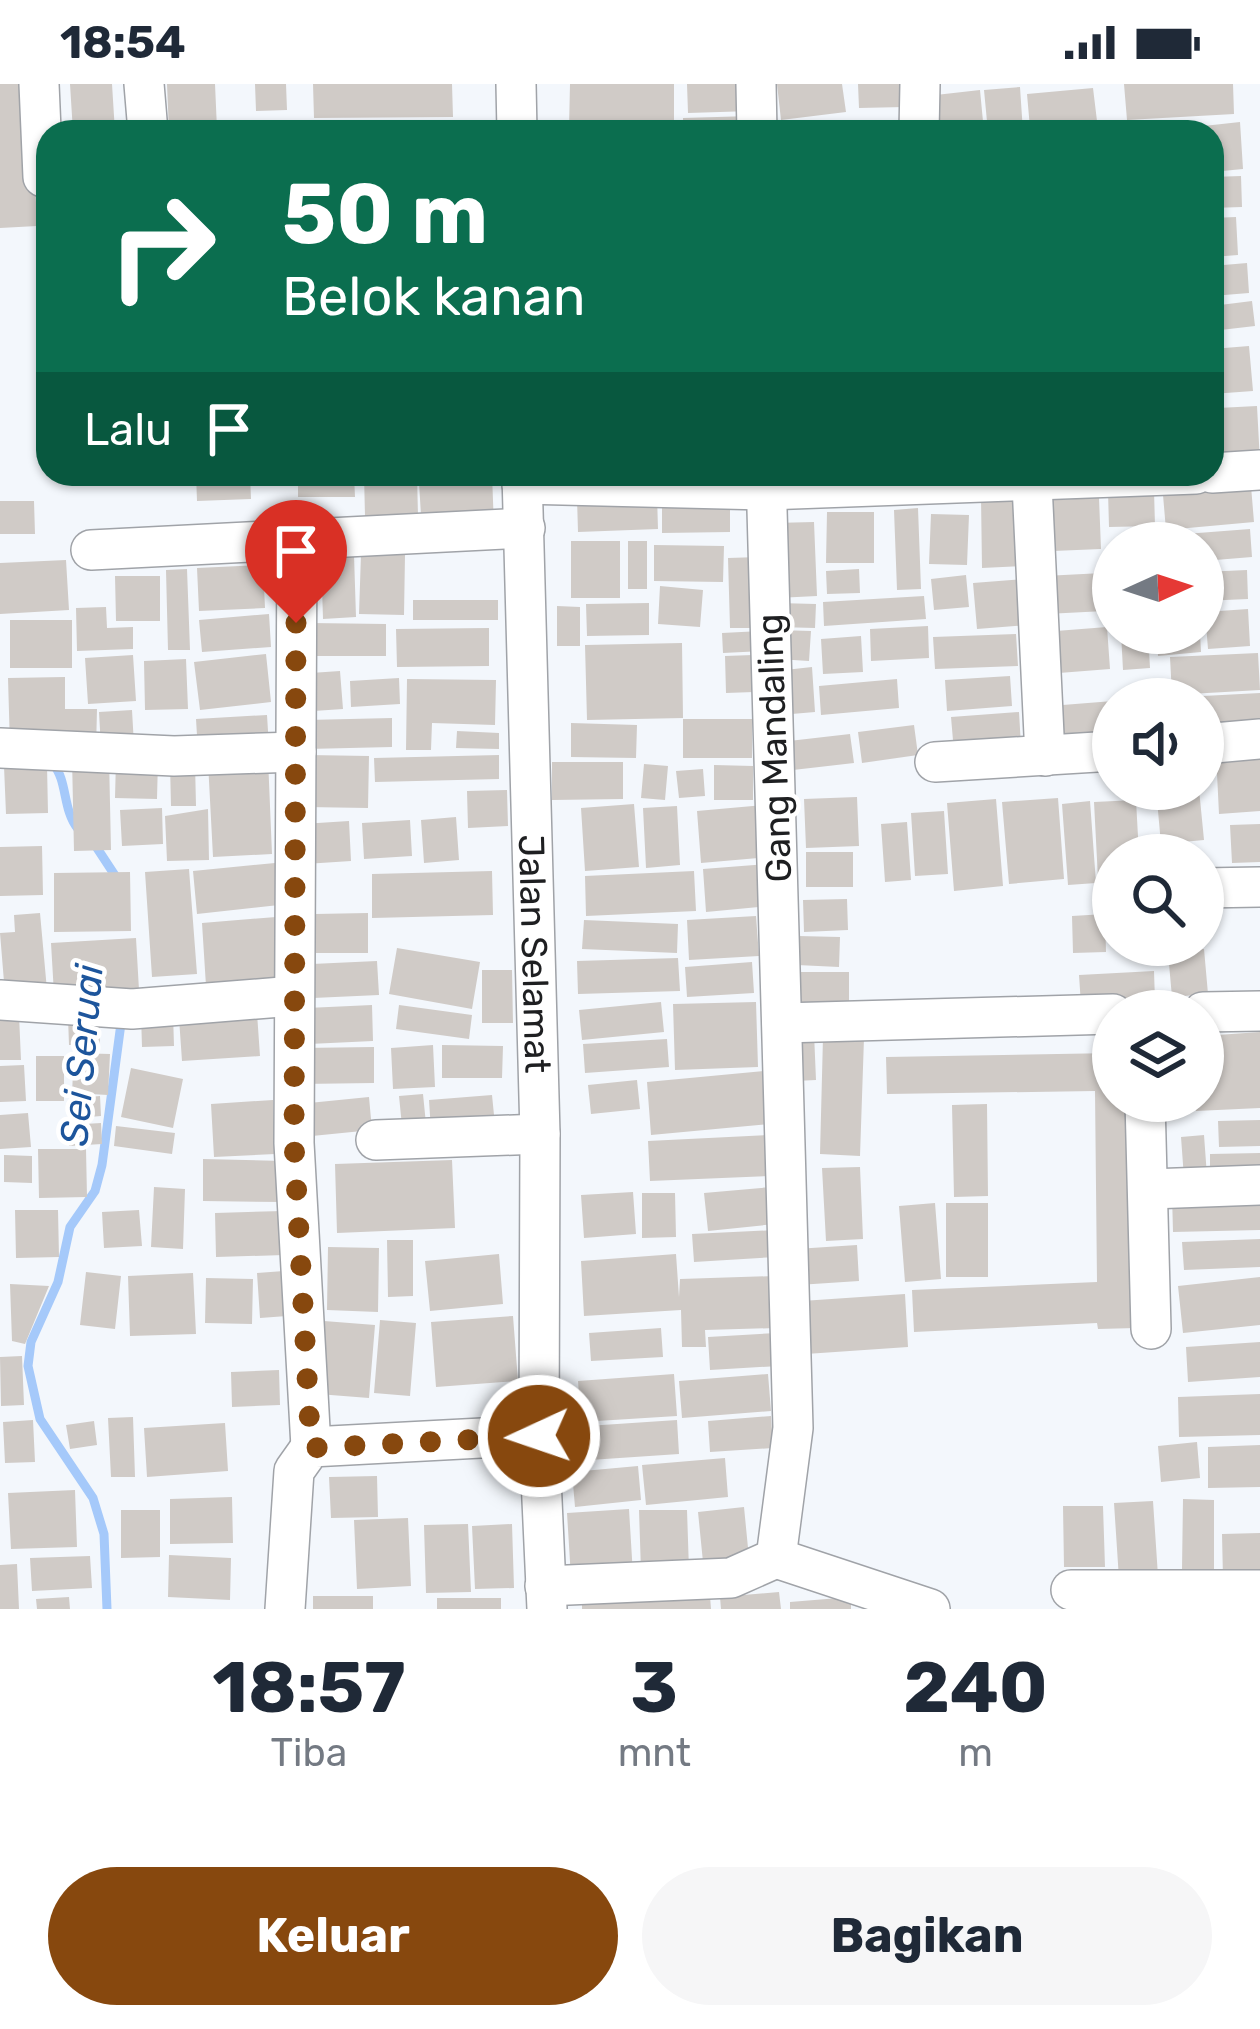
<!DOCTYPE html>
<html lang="id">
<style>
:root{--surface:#fff;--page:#f6f6f7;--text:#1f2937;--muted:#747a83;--accent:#87480e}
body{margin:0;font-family:Rubik,sans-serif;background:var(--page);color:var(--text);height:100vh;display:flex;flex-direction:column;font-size:45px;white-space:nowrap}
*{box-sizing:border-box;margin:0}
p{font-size:39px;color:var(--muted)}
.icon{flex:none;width:66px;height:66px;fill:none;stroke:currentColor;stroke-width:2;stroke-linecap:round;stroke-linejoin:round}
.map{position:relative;height:1525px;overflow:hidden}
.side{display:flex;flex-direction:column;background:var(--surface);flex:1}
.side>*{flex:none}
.guide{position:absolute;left:36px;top:36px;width:1188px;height:366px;border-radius:36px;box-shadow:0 3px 9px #0004;background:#0b6e4f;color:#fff;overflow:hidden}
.needle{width:78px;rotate:87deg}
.controls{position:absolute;left:1092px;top:438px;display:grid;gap:24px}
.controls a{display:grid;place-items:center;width:132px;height:132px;border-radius:50%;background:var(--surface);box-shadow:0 3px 9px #0004;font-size:60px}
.pin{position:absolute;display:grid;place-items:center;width:102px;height:102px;color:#fff;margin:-123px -51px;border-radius:50% 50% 50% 0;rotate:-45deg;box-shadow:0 0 12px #0007}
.pin .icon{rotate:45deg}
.me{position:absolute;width:132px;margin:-66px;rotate:267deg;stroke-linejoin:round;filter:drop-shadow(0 0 9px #0008)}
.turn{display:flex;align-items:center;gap:42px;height:252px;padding:0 48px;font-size:54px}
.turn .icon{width:156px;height:156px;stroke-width:2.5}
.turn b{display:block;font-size:84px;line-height:102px}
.then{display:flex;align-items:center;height:114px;padding:0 48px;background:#0003;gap:24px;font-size:45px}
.eta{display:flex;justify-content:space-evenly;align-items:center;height:204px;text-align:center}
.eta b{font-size:72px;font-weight:700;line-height:84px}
.cta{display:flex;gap:24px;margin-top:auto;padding:24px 48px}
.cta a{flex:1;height:138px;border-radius:72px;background:var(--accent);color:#fff;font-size:48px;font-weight:700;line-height:138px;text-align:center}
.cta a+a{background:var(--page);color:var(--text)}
.status{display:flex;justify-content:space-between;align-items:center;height:84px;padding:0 60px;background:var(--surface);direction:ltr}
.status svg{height:33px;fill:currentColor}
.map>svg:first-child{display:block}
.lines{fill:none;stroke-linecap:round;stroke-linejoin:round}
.stream{stroke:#a5c9fa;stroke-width:9}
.building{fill:#d0cbc7}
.minor-casing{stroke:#a0a3a8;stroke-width:42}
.minor{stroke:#fff;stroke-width:39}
.route{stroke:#87480e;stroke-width:21;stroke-dasharray:0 37.8}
.labels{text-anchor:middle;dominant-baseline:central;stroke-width:9;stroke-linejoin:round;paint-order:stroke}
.street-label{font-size:36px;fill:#1e1f21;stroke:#fff}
.water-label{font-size:39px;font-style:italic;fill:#1d559c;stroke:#fff}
</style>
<div class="status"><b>18:54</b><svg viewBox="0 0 49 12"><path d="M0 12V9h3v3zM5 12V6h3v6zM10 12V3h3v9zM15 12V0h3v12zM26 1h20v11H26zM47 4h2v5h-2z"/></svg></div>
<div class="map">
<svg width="1260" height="1525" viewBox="0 0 1260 1525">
<rect width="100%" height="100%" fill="#f3f7fc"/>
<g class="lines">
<!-- stream -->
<path class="stream" d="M53 680C68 697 62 725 78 745
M95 761 118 796
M107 1525 104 1450 93 1414 40 1335 28 1282 31 1258 58 1198 70 1143 95 1107 102 1081 122 932"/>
</g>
<!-- building -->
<path class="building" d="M0 0H31L37 142 0 144Z
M70 0H112L115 48H73Z
M167 0H215L217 45 169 48Z
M255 0H286L287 26 256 27Z
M313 0H452L453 33 314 34Z
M570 0H674V45H569Z
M687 0H751L752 27 688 29Z
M777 0H842L846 28 781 36Z
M858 0H904V23L859 24Z
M1124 0H1233L1234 30 1127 36Z
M1020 3 1023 48H988L984 6Z
M1093 4 1097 37 1030 44 1027 10Z
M980 6 984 48H930L927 12Z
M751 32V48H683V34Z
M892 37 893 48H854V38Z
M1240 38 1243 85 1212 88V48H1149Z
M1241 92 1242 123 1212 124V93Z
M1236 133 1238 171 1212 173V134Z
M1247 179 1249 209 1212 212V182Z
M1252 217 1255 242 1212 247V222Z
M1249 262 1253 307 1212 310V265Z
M1257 322 1260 378 1220 379 1218 324Z
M196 390H250L251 415 197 417Z
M298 390H354L355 413H298Z
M364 390H417L418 432H365Z
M445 390H492L494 443 422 447 419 399 445 398Z
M1251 402 1254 438 1166 446 1163 411Z
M1154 406 1155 442 1109 443 1108 407Z
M730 410V448L662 449V411Z
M657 411 658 445 578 448 577 414Z
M1020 412 1022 482 982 484 981 413Z
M1099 414 1101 465 1053 467 1051 416Z
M0 417H34L35 450H0Z
M918 424 921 505 897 506 894 426Z
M827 428H874V479H826Z
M931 430 969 431 967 481 929 480Z
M814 438 817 512 777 514 774 439Z
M1250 445 1252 473 1203 477V459H1160L1159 452Z
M571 457H620V514H571Z
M628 457H647V505H628Z
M654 461 724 462 723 498 654 497Z
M361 470 405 471 404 531 359 530Z
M354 471 356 533 323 535 321 472Z
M759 473 761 544H730L728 474Z
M66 476 69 526 0 530V479Z
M263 481 265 524 199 527 197 484Z
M187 485 190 566H168L166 486Z
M859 485 860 509 827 510 826 487Z
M1247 486 1248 515 1203 517V488Z
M1103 489 1105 527 1046 530 1044 492Z
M966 491 969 523 934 526 931 495Z
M115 492H160V537H116Z
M1025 495 1029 541 977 545 973 499Z
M660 502 703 506 700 543 658 540Z
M924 512 926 535 824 542 823 518Z
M413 516H498V536H413Z
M649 519V551L587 552 586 520Z
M778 519 816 520 815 544 778 543Z
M557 522 580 523V562H557Z
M106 523 107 544 133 543V565L77 567 76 524Z
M1248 525 1250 562 1208 565 1205 528Z
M269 530 271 563 202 568 199 536Z
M10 536H72V584H10Z
M310 539 386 540V572H310Z
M928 542 929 574 871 577 870 545Z
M1107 543 1110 585 1059 589 1056 547Z
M489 544V582L397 583 396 545Z
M778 546 811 547 809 577 777 575Z
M761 547 763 567 723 569 722 549Z
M1121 549H1148L1150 584 1123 586Z
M1157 549H1200L1201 568 1158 572Z
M1016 550 1018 582 935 585 933 553Z
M861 552 863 588 823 590 821 555Z
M682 559 683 634 587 636 585 561Z
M1258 569 1260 606 1172 611 1170 573Z
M266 570 271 618 200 626 194 578Z
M133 571 136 617 88 620 85 574Z
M753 571 754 608 726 609 725 572Z
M186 575 188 625 145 626 144 577Z
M812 583 815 628 780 631 776 587Z
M340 587 343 625 299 628 296 590Z
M1010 592 1012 622 947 627 945 596Z
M65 593V625H97L96 666 10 663 8 594Z
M399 594 400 620 351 623 350 597Z
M407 595 496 596 495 641 432 639 431 666H406Z
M897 595 899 624 821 631 819 602Z
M1260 609V648L1203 652V612Z
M1113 617V659L1053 664 1050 622Z
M132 626 134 661 101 664 99 628Z
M1019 628 1021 662 954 668 951 633Z
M267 631 269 663 198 668 196 635Z
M392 634V663L307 665V636Z
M683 635H752V674H683Z
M571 639 637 641 636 674 571 673Z
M914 641 918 671 862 679 858 648Z
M457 647 499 649V665L456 664Z
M850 650 854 679 793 686 789 657Z
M1260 666V727L1219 730 1216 669Z
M308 671 369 672 368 724 307 723Z
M499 671V695L375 698 374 674Z
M109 673 111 766 74 767 72 674Z
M268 674 272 770 213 773 208 678Z
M116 676H158L157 715 115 714Z
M552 678H623V715L552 716Z
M195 679 196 722H171L170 680Z
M644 680 668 682 665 716 641 714Z
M47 681 48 729 6 730 4 682Z
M714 681 753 682V716H714Z
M703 685 705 712 679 714 676 687Z
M1156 705H1199L1204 756 1161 760Z
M507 706 508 742 468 744 467 707Z
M857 713 859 762 806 764 804 715Z
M1058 714 1064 795 1009 800 1002 718Z
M996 715 1003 802 954 807 947 719Z
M1136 716 1139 771H1113V794L1098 795 1094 718Z
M1090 717 1096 799 1068 801 1062 720Z
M634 720 639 783 585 787 581 724Z
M765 721 770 773 701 779 697 727Z
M677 722 680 781 646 784 643 724Z
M162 724 163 760 122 762 120 726Z
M208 725 209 776 167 777 165 732Z
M944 727 948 790 915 792 911 729Z
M456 733 459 776 424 779 421 736Z
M410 736 412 772 364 775 362 739Z
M349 737 351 777 305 780 302 740Z
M907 738 911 796 885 798 881 740Z
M1260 740V778L1232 779 1230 741Z
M42 762 43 811 0 812V763Z
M806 768H853V803H806Z
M275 779 279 821 197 830 193 787Z
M766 780 770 822 706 828 703 785Z
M189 785 197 890 152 893 145 788Z
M492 787 493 831 372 834V790Z
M694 787 696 827 586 832 585 792Z
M130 788 131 847 54 848V789Z
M847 815 848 846 804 848 803 816Z
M40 829 47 906 5 910 0 849 15 848 14 831Z
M368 829V869H316L315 830Z
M1105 830 1106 868 1073 869 1072 832Z
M756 832 759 872 689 876 687 836Z
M276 833 280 897 206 902 202 839Z
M584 836 678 840 677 869 582 865Z
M798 852 840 853 839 883 797 881Z
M136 854 139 906 54 910 51 859Z
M397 864 480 878 472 925 389 910Z
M1204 865 1208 910 1172 913 1168 869Z
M678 874 680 907 578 910 577 877Z
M377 877 379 911 313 914 312 880Z
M752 878 754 909 687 913 685 883Z
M482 886H512L513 939H482Z
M1154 887 1155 917 1081 921 1079 891Z
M793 888H849V921H793Z
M661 918 664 948 582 956 579 926Z
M756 918 758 983 675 986 673 920Z
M372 921 373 957 309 960 307 924Z
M399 921 472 931 469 955 396 945Z
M173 929 174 962 142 963 141 931Z
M257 929 260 972 182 977 179 934Z
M0 931H19L21 976H0Z
M99 931 100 960 69 961 68 933Z
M1260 948V1024L1196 1027 1195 1017H1203V952Z
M814 949 816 996 795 997 792 950Z
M823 953 864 954 860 1072 820 1070Z
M667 955 669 983 585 989 583 960Z
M433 961 435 1003 393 1005 391 964Z
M442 961 503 962 502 994H442Z
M374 963V999L301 1000V964Z
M74 969 110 970 108 1011 72 1009Z
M1113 969V1017H1134L1136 1244 1098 1245 1097 1239 914 1248 912 1206 1097 1198 1095 1007 887 1010 886 973Z
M36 972H64V1017H36Z
M24 981 26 1017 0 1018V982Z
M131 984 183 995 173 1044 121 1033Z
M765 987 769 1040 651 1051 647 998Z
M637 996 640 1025 591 1030 588 1001Z
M423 1010 426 1040 402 1042 399 1012Z
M492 1011 495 1041 431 1047 429 1016Z
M100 1012 101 1032 78 1034 77 1014Z
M369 1013 372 1046 312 1052 309 1019Z
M273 1016 275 1070 214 1073 211 1020Z
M987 1020 988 1112 954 1113 952 1021Z
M28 1029 31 1063 0 1065V1031Z
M1260 1036V1062L1219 1063 1218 1037Z
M101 1039 102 1060 69 1062 68 1041Z
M116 1042 175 1049 172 1070 114 1062Z
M769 1051 771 1092 650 1097 648 1057Z
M1204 1051 1207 1092 1184 1094 1181 1053Z
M38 1065H86L87 1113 39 1114Z
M1260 1069V1088L1210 1089V1070Z
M4 1071 32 1072V1099L4 1098Z
M203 1075 284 1077 283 1118 203 1117Z
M452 1076 455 1144 337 1149 335 1080Z
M860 1083 863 1155 826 1157 822 1084Z
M154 1103 185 1105 183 1165 151 1163Z
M771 1103 775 1140 708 1147 704 1109Z
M633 1108 636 1150 584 1154 581 1111Z
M642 1109H675L676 1153 642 1154Z
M1260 1109V1146L1173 1148 1172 1111Z
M935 1119 941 1195 905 1198 899 1122Z
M946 1119H988V1193H946Z
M15 1126H58L59 1173 16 1174Z
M139 1126 142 1162 104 1164 102 1128Z
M283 1127 284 1171 216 1173 215 1129Z
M775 1146 776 1173 694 1178 692 1150Z
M1260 1155V1183L1184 1186 1182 1158Z
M387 1156H413V1212L388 1213Z
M857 1161 859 1197 798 1201 796 1165Z
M328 1163 379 1164 378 1228 327 1226Z
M499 1170 503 1220 430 1227 425 1177Z
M676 1170 679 1213 680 1195 774 1192 776 1244 705 1246 706 1263H682L681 1226 584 1232 581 1177Z
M284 1187 287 1232 260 1234 257 1189Z
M86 1188 121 1192 115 1245 80 1241Z
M193 1189 196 1250 130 1252 128 1192Z
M1260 1193V1241L1183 1249 1178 1202Z
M206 1194 253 1195 252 1240 205 1239Z
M10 1200 49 1202 25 1260 12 1257Z
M905 1210 908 1263 806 1270 802 1217Z
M513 1232 518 1297 436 1303 431 1238Z
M380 1236 416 1239 410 1312 374 1309Z
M324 1237 375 1241 369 1314 318 1310Z
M661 1244 663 1273 591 1277 589 1249Z
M777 1249 779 1282 710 1286 708 1253Z
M1260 1258V1293L1188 1298 1186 1263Z
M22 1272 24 1321 1 1322 0 1273Z
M279 1286 280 1321 232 1323 231 1288Z
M674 1290 677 1332 581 1338 578 1297Z
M768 1290 771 1327 682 1334 679 1297Z
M1260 1310V1351L1179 1353 1178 1313Z
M771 1332 773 1364 710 1368 708 1337Z
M133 1333 135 1393H111L108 1334Z
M33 1336 35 1378 5 1379 3 1338Z
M677 1336 679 1370 575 1377 572 1343Z
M94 1337 97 1361 70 1365 66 1341Z
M225 1339 228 1387 147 1393 144 1344Z
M1197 1358 1200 1394 1161 1398 1158 1362Z
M1260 1361V1403L1208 1404V1363Z
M725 1374 728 1413 646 1421 642 1381Z
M638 1382 641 1416 575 1423 572 1388Z
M377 1392 378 1433 331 1434 329 1393Z
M75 1406 77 1463 11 1465 8 1409Z
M232 1413 233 1459 170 1460V1415Z
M1183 1415 1214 1416V1486H1182Z
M1153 1417 1158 1492 1119 1495 1114 1419Z
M1063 1422H1103L1105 1483H1064Z
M744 1423 749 1474 703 1478 698 1428Z
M629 1425 633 1491 571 1494 567 1429Z
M121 1426H160V1473L121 1474Z
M639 1426H687L689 1486 641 1487Z
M408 1434 411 1502 357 1505 354 1436Z
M468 1440 471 1508 426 1509 424 1441Z
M512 1440 514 1504 475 1505 472 1442Z
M1260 1449V1495H1223L1222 1450Z
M169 1471 231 1474 230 1516 168 1513Z
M90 1472 92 1504 32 1507 30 1474Z
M17 1480 19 1525H0V1481Z
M779 1508 781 1525H721L720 1513Z
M313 1512H373V1525H313Z
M710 1512 711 1525H582V1521Z
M69 1513 70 1525H37L36 1515Z
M851 1513V1525H790V1518Z
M437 1514H501V1525H437Z"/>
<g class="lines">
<!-- minor casing -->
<g class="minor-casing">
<g id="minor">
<path d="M39 0 43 93"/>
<path d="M144 0 148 48"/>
<path d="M516 0 517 48"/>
<path d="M756 0 757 48"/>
<path d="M919 48 920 0"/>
<path d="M1212 389 1260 386"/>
<path id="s1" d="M522 390 540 1050 539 1351 547 1525"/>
<path d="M522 400 766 406 1196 390"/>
<path d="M1032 400 1045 672"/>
<path d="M297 453 294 1059 311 1363"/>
<path d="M91 466 525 444"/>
<path d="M1203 660 1260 655"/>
<path d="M0 664 174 672 296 668"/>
<path d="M935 678 1113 667"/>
<path d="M1203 804 1260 803"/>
<path d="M0 916 132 925 294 912"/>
<path d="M1203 928 1260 927"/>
<path d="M782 939 1113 930"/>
<path d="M1145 1017 1151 1245"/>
<path d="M376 1056 540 1050"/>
<path d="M1150 1105 1260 1101"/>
<path d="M776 1474 930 1525"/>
<path d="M545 1502 731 1494 776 1474 793 1344 766 390"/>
<path d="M1071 1506H1260"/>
<path d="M285 1525 294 1387 311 1363 539 1351"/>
</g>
</g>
<!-- minor -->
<use href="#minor" class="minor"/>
</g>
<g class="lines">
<!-- route -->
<path class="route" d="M296 539 294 1059 311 1364 539 1352"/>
</g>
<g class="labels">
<!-- street labels -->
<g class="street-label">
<text transform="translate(774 664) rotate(-92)">Gang Mandaling</text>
<text stroke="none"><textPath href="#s1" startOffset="480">Jalan Selamat</textPath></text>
</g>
<!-- water labels -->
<g class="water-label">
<text transform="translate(82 971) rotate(-85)">Sei Seruai</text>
</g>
</g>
</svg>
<div class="controls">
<a><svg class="needle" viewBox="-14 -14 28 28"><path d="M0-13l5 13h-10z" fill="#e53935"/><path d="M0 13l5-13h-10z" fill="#747a83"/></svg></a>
<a><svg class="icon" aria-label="sound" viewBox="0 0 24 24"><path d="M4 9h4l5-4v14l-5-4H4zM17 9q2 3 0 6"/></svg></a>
<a><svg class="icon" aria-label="search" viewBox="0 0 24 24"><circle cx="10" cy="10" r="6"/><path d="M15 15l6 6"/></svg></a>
<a><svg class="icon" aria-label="layers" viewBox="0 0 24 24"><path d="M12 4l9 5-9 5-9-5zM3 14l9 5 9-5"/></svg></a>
</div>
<div class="pin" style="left:296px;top:539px;background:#d93025"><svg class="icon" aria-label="arrive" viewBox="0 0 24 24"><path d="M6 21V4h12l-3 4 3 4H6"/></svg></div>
<svg class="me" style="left:539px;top:1352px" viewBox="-20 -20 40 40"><circle r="17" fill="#87480e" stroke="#fff" stroke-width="3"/><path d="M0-11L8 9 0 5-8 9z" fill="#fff"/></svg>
<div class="guide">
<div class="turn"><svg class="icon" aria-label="right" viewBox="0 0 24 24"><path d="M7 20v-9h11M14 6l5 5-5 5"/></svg><div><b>50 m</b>Belok kanan</div></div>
<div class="then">Lalu<svg class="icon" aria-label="arrive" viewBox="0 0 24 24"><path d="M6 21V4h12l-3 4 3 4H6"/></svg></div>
</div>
</div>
<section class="side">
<div class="eta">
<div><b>18:57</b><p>Tiba</p></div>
<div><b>3</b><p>mnt</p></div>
<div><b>240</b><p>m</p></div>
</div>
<div class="cta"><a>Keluar</a><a>Bagikan</a></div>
</section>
